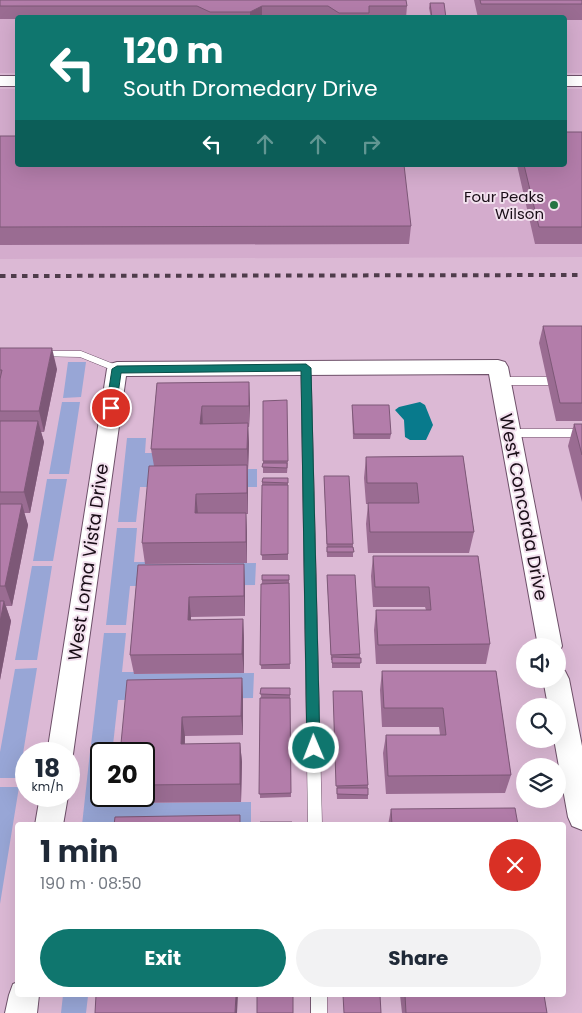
<!DOCTYPE html>
<meta charset="utf-8">
<style>
:root{--surface:#fff;--page:#f2f2f3;--text:#1f2937;--muted:#747a83;--accent:#0f766e}
body{margin:0;font-family:Poppins,sans-serif;background:var(--page);color:var(--text);height:100vh;display:flex;flex-direction:column;font-size:19px;white-space:nowrap}
*{box-sizing:border-box;margin:0}
p{font-size:16px;color:var(--muted)}
.icon{flex:none;width:28px;height:28px;fill:none;stroke:currentColor;stroke-width:2;stroke-linecap:round;stroke-linejoin:round}
.map{position:relative;flex:1;overflow:hidden}
.details{position:absolute;left:15px;top:822px;width:551px;height:175px;display:flex;flex-direction:column;background:var(--surface);border-radius:5px;box-shadow:0 5px 20px #0002}
.details>*{flex:none}
.top-card{position:absolute;left:15px;top:15px;width:552px;height:152px;border-radius:5px;box-shadow:0 5px 20px #0002;background:#0f766e;color:#fff;overflow:hidden}
.tools{position:absolute;left:516px;top:638px;display:grid;gap:10px}
.tools a{display:grid;place-items:center;width:50px;height:50px;border-radius:50%;background:var(--surface);box-shadow:0 5px 20px #0002;font-size:25px}
.speed{position:absolute;left:15px;top:742px;display:flex;gap:10px;font-size:25px;font-weight:700;text-align:center}
.speed>*{display:grid;place-content:center;width:65px;height:65px;border-radius:50%;background:var(--surface);box-shadow:0 5px 20px #0002;line-height:1}
.speed small{font-size:12px;font-weight:400}
.speed .limit{border:2px solid #111;border-radius:8px;background:#fff;color:#111}
.pin{position:absolute;display:grid;place-items:center;width:42px;height:42px;color:#fff;margin:-21px;border:2px solid #fff;border-radius:50%;box-shadow:0 1px 5px #0007}
.me{position:absolute;width:55px;margin:-28px;rotate:359deg;stroke-linejoin:round;filter:drop-shadow(0 0 4px #0008)}
.turn{display:flex;align-items:center;gap:18px;height:105px;padding:0 25px;font-size:22px}
.turn .icon{width:65px;height:65px;stroke-width:2.5}
.turn b{display:block;font-size:35px;line-height:42px}
.lanes{display:flex;align-items:center;height:48px;padding:0 25px;background:#0003;justify-content:center;gap:25px;direction:ltr}
.lanes .off{opacity:.35}
.round{display:grid;place-items:center;flex:none;width:52px;height:52px;border-radius:26px;background:var(--page)}
.headline{display:flex;align-items:center;justify-content:space-between;height:85px;padding:0 25px}
h1{font-size:30px;font-weight:700;line-height:38px}
.action{display:flex;gap:10px;margin-top:auto;padding:10px 25px}
.action a{flex:1;height:58px;border-radius:30px;background:var(--accent);color:#fff;font-size:20px;font-weight:700;line-height:58px;text-align:center}
.action a+a{background:var(--page);color:var(--text)}
.map>svg:first-child{display:block}
.built{fill:#d4accd}
.green{fill:#98a6d6}
.water{fill:#087a8c}
.lines{fill:none;stroke-linecap:round;stroke-linejoin:round}
.lane-casing{stroke:#6e5069;stroke-width:1}
.street-casing{stroke:#6e5069;stroke-width:2}
.lane{fill:#fff;fill-rule:evenodd}
.street{fill:#fff;fill-rule:evenodd}
.rail{stroke:#4f3c4b;stroke-width:4;stroke-dasharray:5.5 5.5;stroke-linecap:butt}
.wall{fill:#9a6c92}
.shaded-wall{fill:#7d5877}
.building{fill:#b37daa;stroke:#7d5877}
.route{fill:#0f766e;stroke:#0a4d48}
.poi-dot{fill:#267443;stroke:#f2e0ee;stroke-width:2}
.labels{text-anchor:middle;dominant-baseline:central;stroke-width:4;stroke-linejoin:round;paint-order:stroke}
.far-poi-label{font-size:15px;fill:#190d17;stroke:#f2e0ee;text-anchor:end}
.street-label{font-size:18px;fill:#190d17;stroke:#f2e0ee}
</style>
<div class="map">
<svg width="582" height="1013" viewBox="0 0 582 1013">
<rect width="100%" height="100%" fill="#dcb9d5"/>
<!-- built -->
<path class="built" d="M0 0H582V73H565V18H18L17 73H0Z
M0 89H17L18 165H565V89H582V257L0 259Z"/>
<!-- green -->
<path class="green" d="M68 362H86L81 397 63 398Z
M62 402H80L69 474H49Z
M127 438H146L145 453H156L155 470 257 469V487H140L136 522H118Z
M47 479H67L53 561H33Z
M117 528H137L134 562H145L146 564 256 563 255 585 130 586 126 625H106Z
M32 566H52L37 660H15Z
M104 633H126L122 672H134V674L254 673 253 698 118 700 113 745H91Z
M37 668 19 778H0V752L15 669Z
M90 752H112L101 754V796H108V801H122V803L251 802V825H82Z
M0 787H19L0 904Z
M63 995H102L88 996 86 1013H61Z"/>
<!-- water -->
<path class="water" d="M420 402 425 405 433 425 426 440H410L405 437 404 420 395 410 399 407Z"/>
<g class="lines">
<!-- lane casing -->
<g class="lane-casing">
<path id="lane" d="M39 351H81L121 367 122 369 117 372 80 357 35 356 34 354 35 352Z
M306 364 311 367 322 825H308L301 367Z
M501 377H582V385H501L496 381Z
M510 429H582V437H510L505 433Z
M311 995H327V1013H311Z"/>
</g>
<!-- street casing -->
<g class="street-casing">
<path id="street" d="M0 76H18V86H0Z
M565 76H582V86H565Z
M498 360 505 362 508 367 562 646 559 653 558 646H538L489 374 126 376 73 754 69 763V754H47L107 369 110 364 117 362Z
M558 669 565 671 569 679 582 746V830L572 826 568 817 554 739H558V706H548L543 679H558Z
M40 796H68L63 825H35Z
M18 982V995H39L37 1013H5L9 995 13 984Z"/>
</g>
<!-- lane -->
<use href="#lane" class="lane"/>
<!-- street -->
<use href="#street" class="street"/>
<!-- rail -->
<path class="rail" d="M0 276 582 275"/>
</g>
<!-- wall -->
<path class="wall" d="M0 0 407 6 406 18H18V19H0Z
M474 0H582V20H565V18H478Z
M430 3 446 18H431L429 8Z
M582 132V244H535L517 165H565Z
M0 136 411 226 409 244 0 245Z
M543 326H582V421H556L539 343Z
M0 348 57 369 44 432H41L44 442 30 513H24L28 525 12 606H6L11 621 0 680Z
M157 383 250 403 249 427H248L249 444 248 470V514H246L247 534V563L145 564 142 543 154 466 151 449Z
M263 401 288 461 287 473H263Z
M352 405 391 434 390 439H353Z
M574 424H582V502L568 446Z
M463 456 474 532 469 553H368L366 524 368 504H366L364 478 366 457Z
M324 476 353 544V557H327Z
M288 478V560H262V482Z
M373 556H478L490 644 486 664H376L374 630 376 610H426L425 607H373L371 576Z
M138 565 245 585V616L191 617V620L243 619 244 639V673L134 674 130 655Z
M262 575H289L290 669H261Z
M327 575 360 654V668H332V660H331Z
M382 671H496L511 775 505 793 386 794 383 753 386 735H440L439 727H382L380 690Z
M242 678 243 698V735L185 736V744L240 743 242 762 241 802 122 803 120 796H144V754H120Z
M261 688H290L291 797 260 798Z
M333 691 368 785V799H337Z
M391 809 518 825H388Z
M400 995H544L547 1013H402Z"/>
<!-- shaded-wall -->
<path class="shaded-wall" d="M262 6V18H250V12Z
M52 348 57 369 44 432 39 411Z
M249 382 250 403 249 427Z
M202 406 203 428 200 424Z
M38 421 44 442 30 513 24 492Z
M248 423 249 444 248 470 247 449Z
M247 465 248 486V514L247 493Z
M196 494 198 514 195 513Z
M22 504 28 525 12 606 5 586Z
M246 513 247 534V563L246 542Z
M244 564 245 585V616L244 596Z
M189 597 191 617 190 640 188 620Z
M4 601 11 621 0 680V622Z
M243 619 244 639V673L242 654Z
M242 678 243 698V735L241 716Z
M182 717 185 736 184 762 181 744Z
M240 743 242 762 241 802 240 784Z
M236 995H238L237 1013H235Z"/>
<!-- building -->
<path class="building" d="M0 0H406L407 6H369V13H339L328 6H262L250 12H210L197 6H0Z
M480 0H582V4H481Z
M430 3H444L446 18H432Z
M565 132H582V227H539L524 165H565Z
M0 136H18V165H404L411 226 0 227Z
M543 326H582V403H560Z
M0 348H52L39 411H0V379L2 370H0Z
M249 382V406H202L200 424 248 423 247 449H151L157 383Z
M287 400 288 461H263V401Z
M352 405H389L391 434H354Z
M0 421H38L24 492H0Z
M574 424H582V455Z
M463 456 474 532H370L368 503H419L417 483H367L366 457Z
M263 463H287V468L262 467Z
M247 465V493L196 494 195 513H246V542L142 543 149 466Z
M324 476H349L353 544H327Z
M263 478H288V483L262 482Z
M262 485H288V554L261 555Z
M0 504H22L5 586H0Z
M327 547H353L354 552H327Z
M373 556H478L490 644 378 645 376 610H431L429 587H375Z
M244 564V596L189 597 188 620 243 619 242 654 130 655 138 565Z
M262 575H289V580H262Z
M327 575H355L360 654 331 655Z
M289 583 290 664 260 665 261 584Z
M0 601H4L0 622Z
M332 657 361 658V663H332Z
M382 671H496L511 775 388 776 386 735H446L443 708H384Z
M242 678 241 716 182 717 181 744 240 743V784L144 785V754H120L127 680Z
M261 688H290V695L260 694Z
M333 691H362L368 785 336 786Z
M260 698H290L291 793 259 794Z
M337 788H368V795L337 794Z
M515 808 518 825H392L391 809Z
M240 815V825H114L115 817Z
M260 822H292L291 825H260Z
M96 995H236L235 1013H95Z
M257 995H293V1013H257Z
M343 995H380L381 1013H344Z
M405 995H544L547 1013H406Z"/>
<!-- route -->
<path class="route" d="M306 364 311 368 320 748 319 752 314 754 309 752 307 748 301 371 121 373 116 408 111 411 106 408 112 369 117 366Z"/>
<!-- markers -->
<circle class="poi-dot" cx="554" cy="205" r="5"/>
<g class="labels">
<!-- far-poi labels -->
<g class="far-poi-label">
<text x="544" y="196">Four Peaks<tspan x="544" dy="17">Wilson</tspan></text>
</g>
<!-- street labels -->
<g class="street-label">
<text transform="translate(524 507) rotate(79)">West Concorda Drive</text>
<text transform="translate(88 562) rotate(-82)">West Loma Vista Drive</text>
</g>
</g>
</svg>
<div class="tools">
<a><svg class="icon" aria-label="sound" viewBox="0 0 24 24"><path d="M4 9h4l5-4v14l-5-4H4zM17 9q2 3 0 6"/></svg></a>
<a><svg class="icon" aria-label="search" viewBox="0 0 24 24"><circle cx="10" cy="10" r="6"/><path d="M15 15l6 6"/></svg></a>
<a><svg class="icon" aria-label="layers" viewBox="0 0 24 24"><path d="M12 4l9 5-9 5-9-5zM3 14l9 5 9-5"/></svg></a>
</div>
<div class="speed"><div>18<small>km/h</small></div><div class="limit">20</div></div>
<div class="pin" style="left:111px;top:408px;background:#d93025"><svg class="icon" aria-label="arrive" viewBox="0 0 24 24"><path d="M6 21V4h12l-3 4 3 4H6"/></svg></div>
<svg class="me" style="left:314px;top:748px" viewBox="-20 -20 40 40"><circle r="17" fill="#0f766e" stroke="#fff" stroke-width="3"/><path d="M0-11L8 9 0 5-8 9z" fill="#fff"/></svg>
<div class="top-card">
<div class="turn"><svg class="icon" aria-label="left" viewBox="0 0 24 24"><path d="M17 20v-9H6M10 6l-5 5 5 5"/></svg><div><b>120 m</b>South Dromedary Drive</div></div>
<div class="lanes"><svg class="icon" aria-label="left" viewBox="0 0 24 24"><path d="M17 20v-9H6M10 6l-5 5 5 5"/></svg><svg class="icon off" aria-label="ahead" viewBox="0 0 24 24"><path d="M12 20V5M6 11l6-6 6 6"/></svg><svg class="icon off" aria-label="ahead" viewBox="0 0 24 24"><path d="M12 20V5M6 11l6-6 6 6"/></svg><svg class="icon off" aria-label="right" viewBox="0 0 24 24"><path d="M7 20v-9h11M14 6l5 5-5 5"/></svg></div>
</div>
<section class="details">
<div class="headline"><div><h1>1 min</h1><p>190 m · 08:50</p></div><a class="round" style="background:#d93025;color:#fff"><svg class="icon" aria-label="close" viewBox="0 0 24 24"><path d="M6 6l12 12M18 6L6 18"/></svg></a></div>
<div class="action"><a>Exit</a><a>Share</a></div>
</section>
</div>
